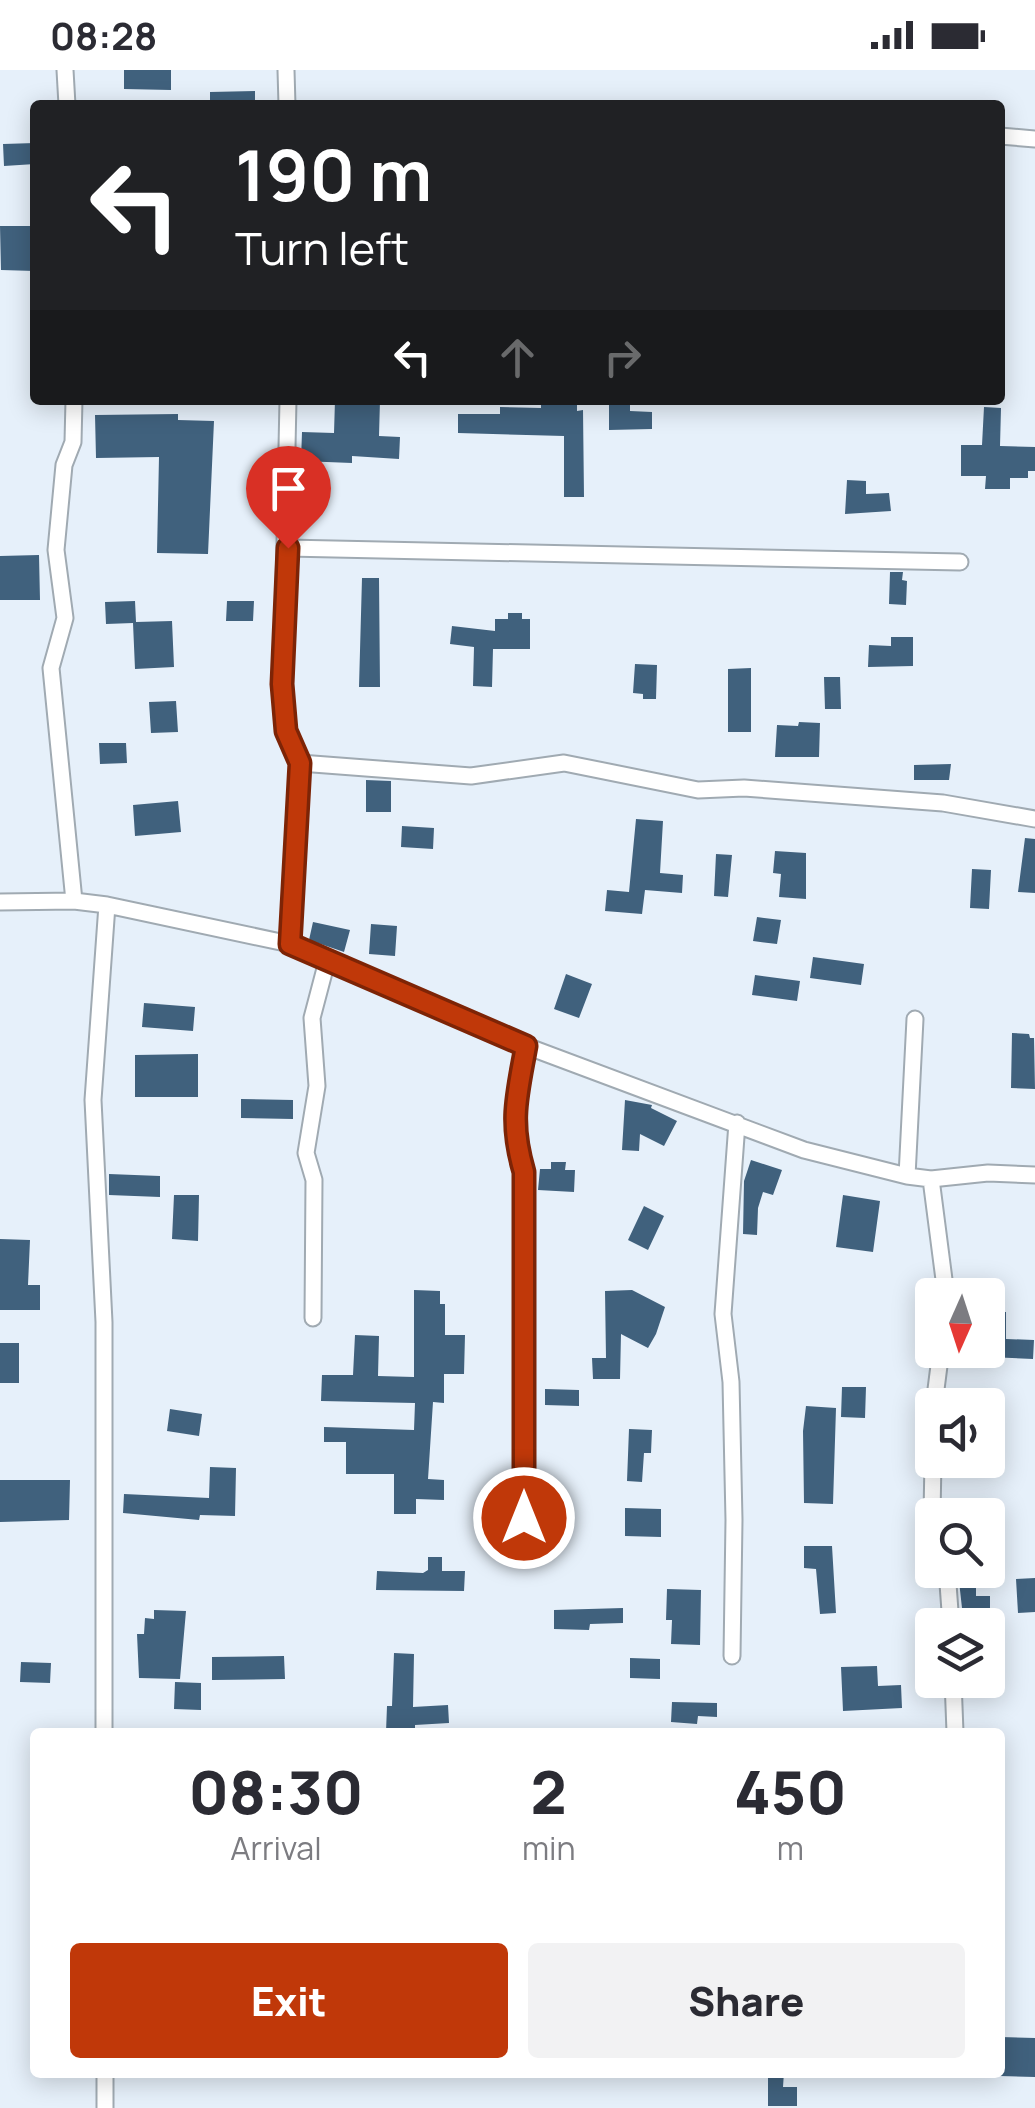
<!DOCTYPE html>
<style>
:root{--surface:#fff;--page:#f2f2f3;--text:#2b2b33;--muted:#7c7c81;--accent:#c03809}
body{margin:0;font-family:Manrope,sans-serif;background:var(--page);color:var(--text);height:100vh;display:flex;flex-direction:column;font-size:38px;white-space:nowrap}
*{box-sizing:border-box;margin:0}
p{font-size:32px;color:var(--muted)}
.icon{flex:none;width:55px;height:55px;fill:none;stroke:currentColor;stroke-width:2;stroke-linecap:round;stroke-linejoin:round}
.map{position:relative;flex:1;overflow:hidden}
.details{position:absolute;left:30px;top:1658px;width:975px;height:350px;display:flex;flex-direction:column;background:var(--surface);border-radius:10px;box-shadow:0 5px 25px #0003}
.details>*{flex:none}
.guide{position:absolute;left:30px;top:30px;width:975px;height:305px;border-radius:10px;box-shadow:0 5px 25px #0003;background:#202124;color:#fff;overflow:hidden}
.needle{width:65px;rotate:183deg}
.fabs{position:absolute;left:915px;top:1208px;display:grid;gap:20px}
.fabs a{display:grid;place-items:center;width:90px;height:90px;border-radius:10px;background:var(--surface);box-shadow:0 5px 25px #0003;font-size:50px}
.pin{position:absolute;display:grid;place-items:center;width:85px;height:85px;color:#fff;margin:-102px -42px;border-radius:50% 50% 50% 0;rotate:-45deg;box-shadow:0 0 10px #0007}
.pin .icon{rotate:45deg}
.me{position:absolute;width:110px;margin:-55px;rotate:0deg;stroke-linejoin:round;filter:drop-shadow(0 0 8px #0008)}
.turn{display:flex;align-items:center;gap:35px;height:210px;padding:0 40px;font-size:45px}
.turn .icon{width:130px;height:130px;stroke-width:2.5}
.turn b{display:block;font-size:70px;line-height:85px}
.lanes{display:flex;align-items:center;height:95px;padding:0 40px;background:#0003;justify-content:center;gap:50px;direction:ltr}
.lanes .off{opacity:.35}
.eta{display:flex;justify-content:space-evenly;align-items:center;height:170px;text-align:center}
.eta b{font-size:60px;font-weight:800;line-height:70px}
.button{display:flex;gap:20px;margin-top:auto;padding:20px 40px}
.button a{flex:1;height:115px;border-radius:10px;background:var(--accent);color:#fff;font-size:40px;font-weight:800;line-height:115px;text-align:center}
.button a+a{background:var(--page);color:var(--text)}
.status{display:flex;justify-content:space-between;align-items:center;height:70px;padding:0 50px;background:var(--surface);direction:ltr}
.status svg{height:28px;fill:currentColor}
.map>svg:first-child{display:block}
.building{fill:#40617d}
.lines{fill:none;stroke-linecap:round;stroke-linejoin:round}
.minor-casing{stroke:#a0aab2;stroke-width:19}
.minor{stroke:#fff;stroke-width:15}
.route-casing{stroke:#7d2406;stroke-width:25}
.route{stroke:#c03809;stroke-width:18}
</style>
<div class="status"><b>08:28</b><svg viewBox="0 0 49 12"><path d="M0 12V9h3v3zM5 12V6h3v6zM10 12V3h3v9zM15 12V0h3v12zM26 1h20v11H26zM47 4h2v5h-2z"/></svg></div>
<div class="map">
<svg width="1035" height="2038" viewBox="0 0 1035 2038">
<rect width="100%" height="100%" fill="#e6f0fa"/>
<!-- building -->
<path class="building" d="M124 0H171V20L124 19Z
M255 21V35H210V22Z
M35 73V94L4 96 3 74Z
M0 156H35V201L1 200Z
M335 330H380L379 366 400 367 399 389 352 386V393L301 391 302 362 334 363Z
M541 330H577V341L583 340 584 427H564V366L458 363V344H500V337L541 338Z
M609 330H630V341L652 342V359L609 360Z
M984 337 1001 338 1000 376 1035 377V401H1028V408H1010V419H985L986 406H961V375H982Z
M178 344V350L214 351 208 484 157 483 159 387 96 388 95 345Z
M847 410 866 411V424L889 423 891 441 845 444Z
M39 485 40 530H0V486Z
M890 502H903L902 510 907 511 906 535 889 534Z
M362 508H379L380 617H359Z
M135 531 136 552 172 551 174 597 135 599 133 553 106 554 105 532Z
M227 531H254L253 551H226Z
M508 543H522V549H530V579H493L492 617 473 616 474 577 450 574 452 556 495 561V549H508Z
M891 567H913V596L868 597 869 575 891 576Z
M635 594 657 595 656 629H643V624L633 623Z
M751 598V662H728V599Z
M824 607H840L841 639H825Z
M176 631 178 662 151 663 149 632Z
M799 652 820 653 819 687H775L777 655 798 656Z
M99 673H126L127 693 100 694Z
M951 694 949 710H914V695Z
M366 710 391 711V742H366Z
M178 731 181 762 135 766 133 735Z
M636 749 663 751 660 803 683 805 682 823 645 820 642 844 605 841 607 820 629 822Z
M402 756 434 758 433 779 401 777Z
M1025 768 1035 769V823L1018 822Z
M775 781 806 783V829L779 827 781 804 773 803Z
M716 784 732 785 728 827 714 826Z
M972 799 991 800 989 839 970 838Z
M757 847 781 850 777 874 753 871Z
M313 852 350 860 344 882 309 870Z
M371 854 397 856 395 886 369 884Z
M813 887 864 894 861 915 810 908Z
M566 904 592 914 579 948 554 939Z
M755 905 800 911 797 931 752 925Z
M144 933 195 937 193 961 142 957Z
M1012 963 1029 964 1030 968H1034L1035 1019 1011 1018Z
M198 984V1027H135V985Z
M241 1029 293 1030V1049L241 1048Z
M625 1030 652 1035 651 1038 677 1051 664 1076 640 1064 639 1081 622 1080Z
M751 1090 782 1100 773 1125 763 1122 758 1138 757 1165 743 1164 744 1111Z
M551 1092H566L565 1100H575L574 1122 538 1120 540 1099H551Z
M109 1104 160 1106V1127L109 1125Z
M174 1125H199L198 1171 172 1169Z
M843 1125 880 1131 873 1182 836 1177Z
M644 1136 664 1146 648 1180 628 1170Z
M0 1169 30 1170 28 1215H40V1240H0Z
M414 1220 440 1221V1234H445V1265H465L464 1304H444V1333L433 1332 428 1409 444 1410V1430L416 1429V1444H394V1404H346V1372H324V1357L414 1360 415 1333 321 1331 322 1305H353L355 1265 379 1266 378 1306 414 1307Z
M632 1220 665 1237 656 1264 648 1278 621 1264 620 1309H593L592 1288H606L605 1221Z
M991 1242H1006V1269L1034 1270 1033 1289 988 1287Z
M0 1273H19V1313H0Z
M842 1317H866L865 1348 841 1347Z
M545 1319 579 1320V1336L545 1335Z
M806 1336 836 1338 833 1434 804 1433 803 1361Z
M170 1339 202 1344 199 1366 167 1361Z
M629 1359 652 1360 651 1383H644L642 1412 627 1411Z
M210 1397 236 1398 235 1446 200 1445 199 1450 123 1443 124 1424 209 1428Z
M0 1410H70L69 1450 0 1452Z
M625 1438 661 1439V1467L625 1466Z
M804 1476H832L836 1543 820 1544 816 1499 804 1498Z
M428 1487H442V1501H465L464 1521 376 1520 377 1501 423 1503 428 1500Z
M1035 1508V1542L1018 1543 1016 1509Z
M959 1511H976V1526H990V1548L963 1547Z
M667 1519 701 1520 700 1575 671 1574 672 1550H666Z
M623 1538V1553L590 1554 589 1560 554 1559V1540Z
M154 1540 186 1541 180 1609 139 1608 137 1564H144L145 1548 154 1549Z
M394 1583 414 1584 413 1637 448 1635 449 1653 415 1655V1662H386L387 1636H392Z
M284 1586 285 1609 212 1610V1587Z
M630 1588 660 1589V1609L630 1608Z
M21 1592 51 1593 50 1613 20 1612Z
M877 1596 878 1616 901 1615 902 1638 843 1641 841 1597Z
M175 1612 201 1613V1640L174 1639Z
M672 1632 717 1633V1647L698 1646 697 1654 671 1652Z
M1000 1967 1035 1968V2007L1000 2006Z
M768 2002H784L783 2017H797V2036H768Z"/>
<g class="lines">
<!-- minor casing -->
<g class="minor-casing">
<path id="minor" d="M65 0 67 35
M286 0 287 35
M1000 66 1035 69
M74 330 73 372 64 395 56 480 65 548 51 598 74 831
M288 330 282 614 286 661 300 693 290 874
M287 478 960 492
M300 693 471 706 564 693 698 720 744 718 943 733 1035 749
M0 832 74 831 107 835 290 874 526 976 804 1080 907 1106 931 1109 988 1103 1035 1105
M907 1106 915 949
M931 1109 946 1225
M313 1248 314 1110 306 1083 317 1016 312 948 327 891
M934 1335 941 1280
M932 1445 933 1390
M524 1486V1102C509 1051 517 1026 526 976
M947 1500 951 1555
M732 1586 734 1450 731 1312 723 1244 737 1053
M953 1610 955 1662
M104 1662V1252L93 1030 107 835
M105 2002V2038"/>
</g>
<!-- minor -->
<use href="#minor" class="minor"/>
</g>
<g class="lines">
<!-- route casing -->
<g class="route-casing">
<path id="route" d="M288 478 282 614 286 661 300 693 290 874 526 976C517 1026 509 1051 524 1102V1448"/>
</g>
<!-- route -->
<use href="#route" class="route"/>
</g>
</svg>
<div class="fabs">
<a><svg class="needle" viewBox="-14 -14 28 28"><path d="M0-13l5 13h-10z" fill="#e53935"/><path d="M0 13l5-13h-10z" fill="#7c7c81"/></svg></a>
<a><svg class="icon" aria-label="sound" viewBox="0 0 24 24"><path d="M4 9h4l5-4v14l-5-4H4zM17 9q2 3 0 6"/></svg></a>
<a><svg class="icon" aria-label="search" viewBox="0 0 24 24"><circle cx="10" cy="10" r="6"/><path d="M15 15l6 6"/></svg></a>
<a><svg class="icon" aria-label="layers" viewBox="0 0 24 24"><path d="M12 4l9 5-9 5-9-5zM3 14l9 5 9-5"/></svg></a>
</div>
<div class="pin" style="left:288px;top:478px;background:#d93025"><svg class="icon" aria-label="arrive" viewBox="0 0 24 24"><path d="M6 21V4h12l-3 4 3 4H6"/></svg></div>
<svg class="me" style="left:524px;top:1448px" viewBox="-20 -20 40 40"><circle r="17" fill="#c03809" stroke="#fff" stroke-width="3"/><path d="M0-11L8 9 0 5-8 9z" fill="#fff"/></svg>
<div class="guide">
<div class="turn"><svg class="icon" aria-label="left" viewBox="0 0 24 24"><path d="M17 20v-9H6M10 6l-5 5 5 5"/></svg><div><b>190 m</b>Turn left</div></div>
<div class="lanes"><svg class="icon" aria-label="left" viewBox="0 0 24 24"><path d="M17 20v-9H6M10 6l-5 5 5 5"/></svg><svg class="icon off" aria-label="ahead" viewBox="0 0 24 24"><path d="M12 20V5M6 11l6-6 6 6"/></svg><svg class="icon off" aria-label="right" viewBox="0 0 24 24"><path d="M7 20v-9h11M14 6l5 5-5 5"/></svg></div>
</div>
<section class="details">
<div class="eta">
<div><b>08:30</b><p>Arrival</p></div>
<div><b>2</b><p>min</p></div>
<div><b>450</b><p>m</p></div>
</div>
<div class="button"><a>Exit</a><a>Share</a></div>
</section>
</div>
